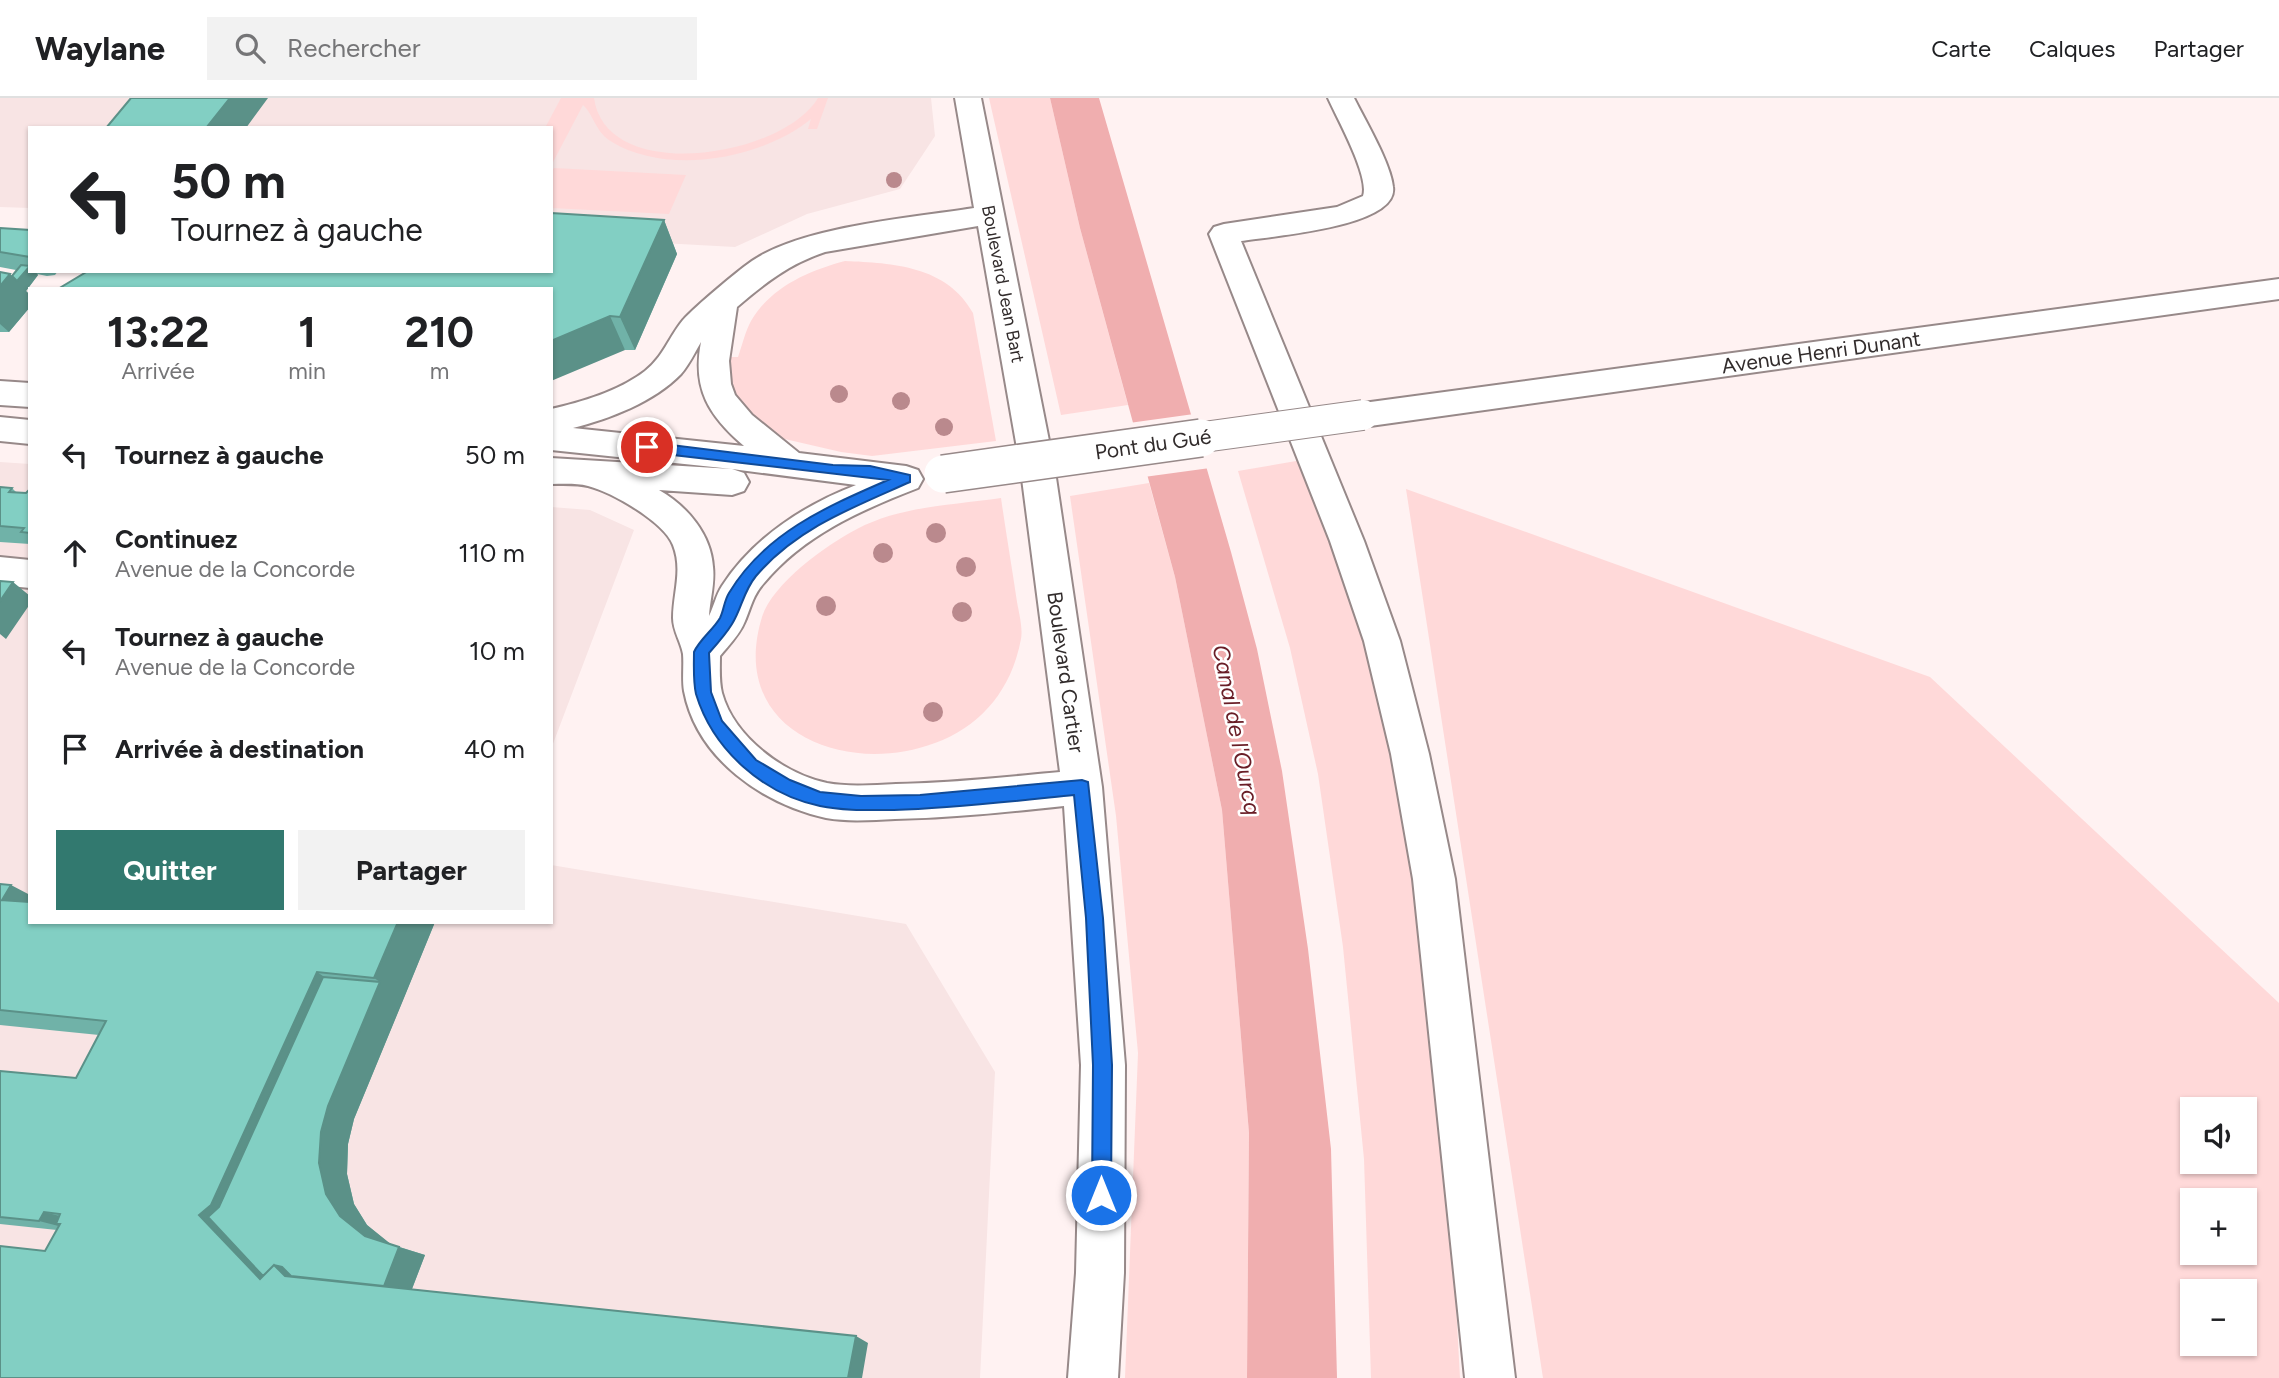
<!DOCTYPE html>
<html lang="fr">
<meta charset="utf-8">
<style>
:root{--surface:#fff;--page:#f2f2f2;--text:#202124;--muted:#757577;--line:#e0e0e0;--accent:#32796f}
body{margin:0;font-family:Figtree,sans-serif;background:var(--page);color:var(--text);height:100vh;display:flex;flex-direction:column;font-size:26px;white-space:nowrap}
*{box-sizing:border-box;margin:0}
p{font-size:23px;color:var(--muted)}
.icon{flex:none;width:38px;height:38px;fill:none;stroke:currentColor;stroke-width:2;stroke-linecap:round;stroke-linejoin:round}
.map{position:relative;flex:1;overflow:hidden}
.details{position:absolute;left:28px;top:189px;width:525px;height:637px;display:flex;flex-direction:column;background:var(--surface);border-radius:0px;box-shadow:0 2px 5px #0004}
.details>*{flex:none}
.guide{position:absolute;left:28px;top:28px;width:525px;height:147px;border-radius:0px;box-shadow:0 2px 5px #0004;background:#fff;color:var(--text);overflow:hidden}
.fabs{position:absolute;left:2180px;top:999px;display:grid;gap:14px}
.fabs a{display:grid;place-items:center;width:77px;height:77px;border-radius:0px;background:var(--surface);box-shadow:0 2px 5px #0004;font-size:35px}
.pin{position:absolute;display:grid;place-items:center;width:60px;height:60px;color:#fff;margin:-30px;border:4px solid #fff;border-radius:50%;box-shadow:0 2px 7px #0007}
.me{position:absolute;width:77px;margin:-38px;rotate:0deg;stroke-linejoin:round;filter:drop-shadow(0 0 5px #0008)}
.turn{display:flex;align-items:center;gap:24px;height:147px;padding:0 28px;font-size:32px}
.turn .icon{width:91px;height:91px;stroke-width:2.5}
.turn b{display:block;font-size:49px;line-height:60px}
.eta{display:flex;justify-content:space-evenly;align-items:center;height:119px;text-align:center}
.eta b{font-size:42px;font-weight:700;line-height:49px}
.action{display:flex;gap:14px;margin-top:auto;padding:14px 28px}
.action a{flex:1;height:80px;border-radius:0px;background:var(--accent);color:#fff;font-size:28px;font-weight:700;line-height:80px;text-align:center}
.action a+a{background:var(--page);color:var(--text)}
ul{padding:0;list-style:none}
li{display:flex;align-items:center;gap:21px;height:98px;padding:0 28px}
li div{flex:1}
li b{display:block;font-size:26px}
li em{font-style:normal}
header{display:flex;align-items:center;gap:42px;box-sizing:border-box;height:98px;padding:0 35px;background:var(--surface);border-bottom:2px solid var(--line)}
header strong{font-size:33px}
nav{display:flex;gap:38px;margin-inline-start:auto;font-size:24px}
.search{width:490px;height:63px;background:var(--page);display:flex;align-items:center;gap:18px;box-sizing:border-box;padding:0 24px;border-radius:0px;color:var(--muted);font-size:26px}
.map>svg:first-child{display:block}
.built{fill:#f8e4e4}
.green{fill:#ffd9d9;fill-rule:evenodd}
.water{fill:#f0aeaf}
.pier{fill:#fff2f2}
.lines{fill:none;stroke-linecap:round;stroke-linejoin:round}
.minor-casing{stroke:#978989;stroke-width:4}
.minor{fill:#fff;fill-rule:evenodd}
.minor-bridge-far1-casing{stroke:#978989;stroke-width:32;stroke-linecap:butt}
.minor-bridge-casing{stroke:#978989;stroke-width:40;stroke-linecap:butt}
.minor-bridge-far1{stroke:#fff;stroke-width:30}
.minor-bridge{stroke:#fff;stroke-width:37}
.tree{fill:#ba898d}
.wall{fill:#70b2a8}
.shaded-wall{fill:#5b9188}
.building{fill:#82cfc3;stroke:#5b9188;stroke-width:2}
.route{fill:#1a73e8;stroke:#114b97;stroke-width:2}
.labels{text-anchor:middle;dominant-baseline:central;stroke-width:5;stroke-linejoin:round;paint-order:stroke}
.far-street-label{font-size:18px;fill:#322c2c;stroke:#fff}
.street-label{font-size:21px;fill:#322c2c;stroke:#fff}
.water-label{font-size:23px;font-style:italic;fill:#691d26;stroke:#fff}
</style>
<header>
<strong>Waylane</strong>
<div class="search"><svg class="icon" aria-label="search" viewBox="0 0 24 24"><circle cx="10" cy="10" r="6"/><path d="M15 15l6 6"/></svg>Rechercher</div>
<nav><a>Carte</a><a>Calques</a><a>Partager</a></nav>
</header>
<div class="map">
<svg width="2279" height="1280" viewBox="0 0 2279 1280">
<rect width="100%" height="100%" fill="#fff2f2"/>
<!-- built -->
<path class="built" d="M0 0H931L935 38 900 91 807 116 735 149 551 139V30H30V110L0 109Z
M0 364 30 366V824H551V767L906 826 995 974 980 1280H0Z
M551 409 590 412 634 432 551 651Z"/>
<!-- green -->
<path class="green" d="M561 0H594C606 87 782 60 818 0H828L817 31H808L811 21C762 61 668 78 612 44 595 34 594 17 583 7L551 68V30H545Z
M989 0H1050L1080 130 1128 307 1061 317Z
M554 70 686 77 669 116 551 110V74Z
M845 163C893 165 947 168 973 215L996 343 872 358 841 354 776 339 745 317 732 291 726 259H738C742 248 745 234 751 223 771 189 808 173 845 163Z
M1302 362 1376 566 1441 928 1460 1280H1371L1364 1061 1343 849 1318 676 1290 550 1238 373Z
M1149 385 1175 479 1222 712 1249 1035 1247 1280H1125L1138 955 1116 718 1070 398Z
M1406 391 1930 579 2279 905V1280H1543ZM2193 1012H2245V1064H2193ZM2245 1102V1155H2193V1102ZM2193 1194H2245V1246H2193Z
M1001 400C1006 435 1012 470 1017 504 1019 515 1023 530 1021 541 1012 590 982 628 935 645 845 679 727 633 762 519 773 485 826 447 857 431 900 408 954 407 1001 400Z"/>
<!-- water -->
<path class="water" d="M1050 0H1099L1231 454 1257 551 1282 673 1308 851 1331 1051 1337 1280H1247L1249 1035 1222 712 1175 479 1080 130Z"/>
<!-- pier -->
<path class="pier" d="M1194 316 1210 370 1144 379 1129 325Z"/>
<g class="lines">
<!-- minor casing -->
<g class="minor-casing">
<path id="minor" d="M955 0H981L1055 373 1102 689 1125 967 1124 1175 1118 1280H1068L1076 1175 1081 967 1064 708C1008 714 952 720 895 721 872 722 849 724 826 720 763 706 697 661 684 593 682 581 684 568 683 556 681 544 673 533 673 520 673 495 683 472 673 447 664 424 612 394 588 388 577 385 563 386 551 386V360L732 371 551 352V311C582 304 619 293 645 273 663 259 669 239 683 222 697 207 735 175 752 163 803 128 912 120 974 110ZM978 128 1021 373 1060 674C1006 679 951 685 896 686 873 687 849 689 827 685 784 676 734 639 722 595 719 583 720 570 720 558 729 547 740 536 745 523 751 509 753 497 764 485 804 437 861 412 918 390L923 381 918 372 906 368 799 355 752 317 735 297 731 286 729 263 737 209C765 185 789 166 825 154ZM701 244C692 291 709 318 744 348L573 330C609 321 654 304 681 276 689 267 695 254 701 244ZM732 371 856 387C804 407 753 440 722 488 716 497 714 508 709 518 710 502 715 485 713 469 711 436 687 408 659 392L732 397 744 393 749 384 744 375Z
M1328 0H1354C1365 22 1391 66 1393 89 1399 129 1271 138 1241 143L1364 443 1400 543 1429 656 1455 781 1515 1280H1465L1413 781 1391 656 1364 543 1330 443 1209 136 1214 129 1224 126 1337 109 1363 98C1370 79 1337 20 1328 0Z
M2279 181V201L1363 329 1351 325 1347 317 1351 309 1363 305Z
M0 283 30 285V309L0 307Z
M0 319 30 322V346L0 343Z
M0 459 30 462V490L0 487Z"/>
</g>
<!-- minor -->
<use href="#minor" class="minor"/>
<!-- minor-bridge-far1 casing -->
<g class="minor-bridge-far1-casing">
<path id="minor-bridge-far1" d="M1189 341 1363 317"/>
</g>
<!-- minor-bridge casing -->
<g class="minor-bridge-casing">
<path id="minor-bridge" d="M943 376 1201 340"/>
</g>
<!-- minor-bridge-far1 -->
<use href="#minor-bridge-far1" class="minor-bridge-far1"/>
<!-- minor-bridge -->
<use href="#minor-bridge" class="minor-bridge"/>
</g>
<!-- trees -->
<g class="tree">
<circle cx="894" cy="82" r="8"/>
<circle cx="839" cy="296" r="9"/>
<circle cx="901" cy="303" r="9"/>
<circle cx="944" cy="329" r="9"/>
<circle cx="936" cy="435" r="10"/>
<circle cx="883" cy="455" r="10"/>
<circle cx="966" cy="469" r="10"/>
<circle cx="826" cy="508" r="10"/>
<circle cx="962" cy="514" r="10"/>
<circle cx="933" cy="614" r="10"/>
</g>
<!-- wall -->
<path class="wall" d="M664 122 677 156 635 252H625L551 191V173Z
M0 130 30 132V173H58L55 177 47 178 37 176 38 177 26 193 30 197V209L9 234H0V174L10 176 12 178 16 172 0 169Z
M0 389 12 390 17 395H26L30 391V446L0 444Z
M0 786 30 824H435L354 1021 348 1046 347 1076 354 1106 367 1127 390 1146 425 1157 412 1191 868 1245 45 1153 57 1132 0 1126V973L76 980 99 937 0 927Z"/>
<!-- shaded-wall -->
<path class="shaded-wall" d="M230 0H268L246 30H206Z
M664 122 677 156 635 252 620 219Z
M30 168V173H35L38 177 26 193 30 197V209L9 234 0 226V188L10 176 17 183Z
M610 218 625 252 551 283V243Z
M13 484 30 498V506L6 541 0 536V503Z
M11 787 30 797V816L2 802Z
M398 824H435L404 900 374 880Z
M317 874 348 895 250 1119 311 1177 260 1181 199 1117Z
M380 884 404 900 354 1021 348 1046 347 1076 354 1106 367 1127 392 1147 365 1138 340 1118 326 1096 319 1065 321 1034 328 1008Z
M44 1114 91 1126 86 1135 39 1123Z
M399 1149 425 1157 410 1196 384 1189Z
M856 1238 868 1245 862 1280H848Z"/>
<!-- building -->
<path class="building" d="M131 0H230L206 30H106Z
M551 115 664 122 620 219 610 218 551 243V191H58L88 173H551Z
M0 130 30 132V159L0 154Z
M21 167 30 168 17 183 12 178Z
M0 174 10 176 0 188Z
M0 389 12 390 9 394 26 395 30 391V435L21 434 24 430 0 428Z
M0 483 13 484 0 503Z
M0 786 11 787 2 802 30 804V824H398L374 880 317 874 211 1107 199 1117 260 1181 274 1167 285 1178 856 1238 848 1280H0V1148L45 1153 60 1126H56L60 1116 44 1114 39 1123 0 1119V973L76 980 106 923 0 912Z
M323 879 380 884 328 1008 321 1034 319 1065 326 1096 340 1118 365 1138 399 1149 384 1188 291 1178 282 1169 274 1167 263 1178 208 1119 219 1109Z"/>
<!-- route -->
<path class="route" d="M647 344 833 367 870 368 910 377V384C854 409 797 430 756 478 743 494 742 510 732 526 726 536 717 546 709 555L711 594 722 623 756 662 790 682 820 694 861 698 920 697 1082 682 1088 684 1103 820 1112 967 1111 1097 1108 1104 1101 1107 1094 1104 1092 1097 1093 967 1086 820 1074 697C1015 703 954 710 894 712 870 712 844 713 820 708 763 696 713 652 696 596 693 583 694 567 694 554 700 541 713 532 720 520 724 512 724 503 729 495 765 435 826 409 888 382L647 354 640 349Z"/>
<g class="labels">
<!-- far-street labels -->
<g class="far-street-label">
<text transform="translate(1003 186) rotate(79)">Boulevard Jean Bart</text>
</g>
<!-- street labels -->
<g class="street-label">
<text transform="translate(1821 254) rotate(-8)">Avenue Henri Dunant</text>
<text transform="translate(1153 346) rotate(-8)">Pont du Gué</text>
<text transform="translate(1066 574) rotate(82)">Boulevard Cartier</text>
</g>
<!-- water labels -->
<g class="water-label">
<text transform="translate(1237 632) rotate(79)">Canal de l'Ourcq</text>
</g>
</g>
</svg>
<div class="fabs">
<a><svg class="icon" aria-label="sound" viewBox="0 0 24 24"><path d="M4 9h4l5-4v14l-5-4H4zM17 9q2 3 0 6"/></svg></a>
<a>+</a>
<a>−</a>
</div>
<div class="pin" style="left:647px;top:349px;background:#d93025"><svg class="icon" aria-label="arrive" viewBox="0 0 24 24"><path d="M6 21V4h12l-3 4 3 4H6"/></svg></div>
<svg class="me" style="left:1101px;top:1097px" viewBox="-20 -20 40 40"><circle r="17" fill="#1a73e8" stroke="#fff" stroke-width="3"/><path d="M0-11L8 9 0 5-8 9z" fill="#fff"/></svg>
<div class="guide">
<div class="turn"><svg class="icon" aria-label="left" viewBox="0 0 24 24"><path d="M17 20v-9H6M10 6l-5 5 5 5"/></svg><div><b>50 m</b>Tournez à gauche</div></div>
</div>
<section class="details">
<div class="eta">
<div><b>13:22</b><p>Arrivée</p></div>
<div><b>1</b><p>min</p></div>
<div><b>210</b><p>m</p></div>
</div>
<ul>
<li><svg class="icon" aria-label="left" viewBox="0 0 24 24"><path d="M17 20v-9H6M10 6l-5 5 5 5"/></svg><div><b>Tournez à gauche</b></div><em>50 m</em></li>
<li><svg class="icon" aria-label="ahead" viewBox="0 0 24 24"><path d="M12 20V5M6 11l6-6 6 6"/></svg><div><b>Continuez</b><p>Avenue de la Concorde</p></div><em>110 m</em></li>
<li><svg class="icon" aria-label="left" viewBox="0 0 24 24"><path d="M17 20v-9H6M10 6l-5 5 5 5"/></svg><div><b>Tournez à gauche</b><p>Avenue de la Concorde</p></div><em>10 m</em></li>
<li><svg class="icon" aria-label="arrive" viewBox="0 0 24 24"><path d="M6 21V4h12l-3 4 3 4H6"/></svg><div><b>Arrivée à destination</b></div><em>40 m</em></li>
</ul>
<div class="action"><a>Quitter</a><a>Partager</a></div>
</section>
</div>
